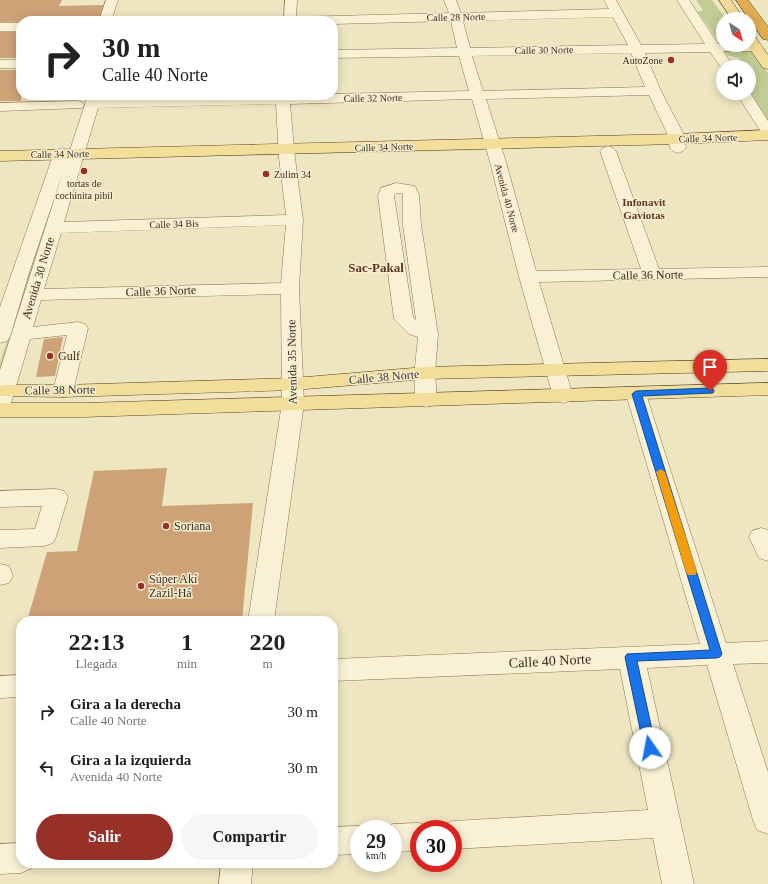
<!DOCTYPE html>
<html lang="es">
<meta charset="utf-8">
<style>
:root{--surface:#fff;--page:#f6f6f6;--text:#202124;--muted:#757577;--accent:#973128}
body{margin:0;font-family:"Times New Roman",serif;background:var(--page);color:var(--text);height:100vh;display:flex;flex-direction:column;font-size:15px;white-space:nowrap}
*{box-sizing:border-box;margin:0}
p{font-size:13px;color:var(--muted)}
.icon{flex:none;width:22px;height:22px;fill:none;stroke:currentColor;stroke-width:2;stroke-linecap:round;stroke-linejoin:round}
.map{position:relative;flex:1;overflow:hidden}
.details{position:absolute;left:16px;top:616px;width:322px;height:252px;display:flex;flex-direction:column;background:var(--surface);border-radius:16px;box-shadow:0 2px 10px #0003}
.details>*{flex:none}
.guide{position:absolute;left:16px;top:16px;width:322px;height:84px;border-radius:16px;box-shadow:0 2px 10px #0003;background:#fff;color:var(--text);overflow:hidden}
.needle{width:26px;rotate:143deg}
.buttons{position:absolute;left:716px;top:12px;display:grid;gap:8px}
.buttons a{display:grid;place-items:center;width:40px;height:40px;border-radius:50%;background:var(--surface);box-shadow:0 2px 10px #0003;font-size:20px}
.speed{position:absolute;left:350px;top:820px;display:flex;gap:8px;font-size:20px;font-weight:700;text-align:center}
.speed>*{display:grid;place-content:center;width:52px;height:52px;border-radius:50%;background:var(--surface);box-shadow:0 2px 10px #0003;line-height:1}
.speed small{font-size:10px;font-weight:400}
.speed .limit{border:6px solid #d22;background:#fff;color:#111}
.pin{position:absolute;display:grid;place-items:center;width:34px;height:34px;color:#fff;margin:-41px -17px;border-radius:50% 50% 50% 0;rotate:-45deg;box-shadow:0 0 4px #0007}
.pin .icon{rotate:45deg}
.me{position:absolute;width:44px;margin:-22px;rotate:348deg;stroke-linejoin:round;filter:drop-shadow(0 0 3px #0008)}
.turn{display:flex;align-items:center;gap:14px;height:84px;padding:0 20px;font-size:18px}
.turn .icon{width:52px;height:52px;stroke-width:2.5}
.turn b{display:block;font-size:28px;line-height:34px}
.eta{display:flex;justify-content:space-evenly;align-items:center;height:68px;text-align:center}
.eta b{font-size:24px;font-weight:600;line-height:28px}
.primary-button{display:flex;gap:8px;margin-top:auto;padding:8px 20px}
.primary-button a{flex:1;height:46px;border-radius:24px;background:var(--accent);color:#fff;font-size:16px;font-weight:600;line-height:46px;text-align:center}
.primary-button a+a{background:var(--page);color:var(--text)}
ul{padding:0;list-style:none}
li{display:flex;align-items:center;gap:12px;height:56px;padding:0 20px}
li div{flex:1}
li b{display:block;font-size:15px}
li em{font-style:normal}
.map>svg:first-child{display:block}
.green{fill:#c1cc95}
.building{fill:#cda276}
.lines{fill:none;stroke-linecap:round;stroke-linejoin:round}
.minor-casing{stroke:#887658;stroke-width:1}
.major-casing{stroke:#55432d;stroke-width:1}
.highway-casing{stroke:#55432d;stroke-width:1}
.minor{fill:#f9f1d4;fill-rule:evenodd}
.major{fill:#f2de98;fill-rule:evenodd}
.highway{fill:#dfad50;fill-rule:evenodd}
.route{fill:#1a73e8;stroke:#114b97}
.slow{fill:#f59e0b}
.poi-dot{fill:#973128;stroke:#f6eed1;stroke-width:1.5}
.labels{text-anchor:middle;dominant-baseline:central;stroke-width:3;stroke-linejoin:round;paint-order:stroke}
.far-street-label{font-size:10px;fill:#372c1d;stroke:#f6eed1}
.far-poi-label{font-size:10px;fill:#372c1d;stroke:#f6eed1;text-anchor:end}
.far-neighbourhood-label{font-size:11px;font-weight:bold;fill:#64321c;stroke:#f6eed1}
.street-label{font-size:12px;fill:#372c1d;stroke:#f6eed1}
.poi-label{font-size:12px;fill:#372c1d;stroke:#f6eed1;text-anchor:start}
.neighbourhood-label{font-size:13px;font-weight:bold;fill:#64321c;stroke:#f6eed1}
.near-street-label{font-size:14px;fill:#372c1d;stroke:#f6eed1}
</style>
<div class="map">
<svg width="768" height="884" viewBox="0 0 768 884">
<rect width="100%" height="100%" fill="#eee5c1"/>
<!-- green -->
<path class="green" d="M696 0H712L726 19H723V45H721L698 12 703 10Z
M752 49 768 73V122L749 90V81L754 82 749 74V67H745L739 58 727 55 723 51Z
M659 144 519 149H502V148Z
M487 147 488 150 296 154 299 153Z
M278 153V155H273L82 159Z
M65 168 0 376V363L62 169Z"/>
<!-- building -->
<path class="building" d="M0 0H62L59 6 103 5 98 21 0 22Z
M0 32H21V58H0Z
M0 70H21V101H0Z
M63 337 55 376 36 377 44 339Z
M167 468 162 506 253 503 242 621H27L47 552 77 551 94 471Z"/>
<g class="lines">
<!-- minor casing -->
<g class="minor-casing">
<path id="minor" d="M106 0H118L111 21H99Z
M285 0H297L296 17 449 13 444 0H456L461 13 609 9 604 0H616L641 45 705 44 677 0H689L718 44 749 45V43L760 44 762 47 760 50 755 51H723L734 67H723V70L710 52 645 53 661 91 683 133 686 148 683 151 678 153 673 151 670 148 667 133 649 95 486 99 506 162 536 271 641 269 600 151 603 148 608 146 613 148 616 151 659 269 768 267V277L539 282 573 396 570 401 563 403 556 401 553 396 519 277 490 162 472 99 290 104 295 158 303 220 299 288 304 403 274 621H248L282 403 281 294 41 300 33 327 78 322 85 324 88 328 73 391 70 396 63 397 56 396 53 391 67 335 30 339 11 403 7 408 0 410V370L63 172 29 273 10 337 7 341 0 343V307L54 153 57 150 62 148 67 150 69 153 88 95H102L101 99 469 91 459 56 333 58V50L457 48 451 21 333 24V21H284ZM613 17 628 45 470 48 463 21ZM631 53 645 87 483 91 472 56ZM276 104 279 158 286 215 64 222 98 108ZM286 225 281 283 44 289 61 233Z
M0 23H21V31H0Z
M0 60H21V68H0Z
M749 91 768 121V136L763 135 736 93H749Z
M77 101 82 102 84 105 82 108 0 111V103Z
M396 183 415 186 419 195 421 225 438 334 435 373 437 400 433 405 426 407 419 405C410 392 417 353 418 337L409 334 394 319 378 196 381 188ZM397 193H402L403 195V225L416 320 413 317 394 196 395 194Z
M636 387 643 389 646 394 726 643 768 641V663L733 664 768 772V834L757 830 753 820 707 665 647 668 694 884H662L653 838 453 849V829H440L442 825 453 821 648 810 620 669 333 681V659L700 644 626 394 629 389Z
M56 489 64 491 68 497 56 537 53 543 44 546 0 548V530L35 529 42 506 0 507V491Z
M761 528 768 530V561L759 558 749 537 752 531Z
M0 564 9 566 13 576 9 583 0 585Z
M21 675V697L0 698V676Z
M419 823 430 827 431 829H419V851L393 852V829H382V828L393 824Z
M359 826 368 829H359V854L333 855V827Z
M21 843V863H34L32 868 21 873 0 874V844Z
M221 863H253L251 884H219Z"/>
</g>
<!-- major casing -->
<g class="major-casing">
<path id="major" d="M719 0H731L744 19H732Z
M749 34 754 35 768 55V69L763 68 747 45H749Z
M768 130V140L676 144 0 161V151L676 134Z
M768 359V371L425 379 294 390 63 397 0 396V386L5 385H63L294 378 425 367Z
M768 383V395L83 417H0V403H83Z"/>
</g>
<!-- highway casing -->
<g class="highway-casing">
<path id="highway" d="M736 0H748L768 27V40L763 39Z"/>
</g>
<!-- minor -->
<use href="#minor" class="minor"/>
<!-- major -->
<use href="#major" class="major"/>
<!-- highway -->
<use href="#highway" class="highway"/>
</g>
<!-- route -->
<path class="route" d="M710 388 713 389 714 391 713 393 642 396 722 654 720 657 716 658 637 661 656 748 654 751 650 753 646 751 644 748 625 657 627 654 710 650 632 394 636 391Z"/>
<!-- slow -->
<path class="slow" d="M661 469 665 472 697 572 695 575H688L686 572 656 472Z"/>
<!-- markers -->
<g class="poi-dot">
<circle cx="671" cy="60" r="4"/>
<circle cx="84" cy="171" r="4"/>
<circle cx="266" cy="174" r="4"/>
<circle cx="50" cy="356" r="4"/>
<circle cx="166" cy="526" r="4"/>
<circle cx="141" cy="586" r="4"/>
</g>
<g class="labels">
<!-- far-street labels -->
<g class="far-street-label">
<text transform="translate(456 17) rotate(-1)">Calle 28 Norte</text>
<text transform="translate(544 50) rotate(-1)">Calle 30 Norte</text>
<text transform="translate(373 98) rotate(-1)">Calle 32 Norte</text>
<text transform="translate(708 138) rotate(-2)">Calle 34 Norte</text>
<text transform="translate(384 147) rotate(-2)">Calle 34 Norte</text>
<text transform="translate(60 154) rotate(-1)">Calle 34 Norte</text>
<text transform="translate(507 198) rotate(75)">Avenida 40 Norte</text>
<text transform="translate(174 224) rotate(-2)">Calle 34 Bis</text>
</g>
<!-- far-poi labels -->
<g class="far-poi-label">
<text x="663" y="60">AutoZone</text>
<text x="274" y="174" text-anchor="start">Zulim 34</text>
<text x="84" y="183" text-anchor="middle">tortas de<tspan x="84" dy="12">cochinita pibil</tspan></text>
</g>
<!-- far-neighbourhood labels -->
<g class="far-neighbourhood-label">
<text x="644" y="202">Infonavit<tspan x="644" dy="13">Gaviotas</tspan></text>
</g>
<!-- street labels -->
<g class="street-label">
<text transform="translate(648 275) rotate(-1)">Calle 36 Norte</text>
<text transform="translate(38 278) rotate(-73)">Avenida 30 Norte</text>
<text transform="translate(161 291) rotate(-2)">Calle 36 Norte</text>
<text transform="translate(292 362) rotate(-91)">Avenida 35 Norte</text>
<text transform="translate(384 377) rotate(-5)">Calle 38 Norte</text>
<text transform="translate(60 390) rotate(-1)">Calle 38 Norte</text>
</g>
<!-- poi labels -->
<g class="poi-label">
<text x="58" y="356">Gulf</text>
<text x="174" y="526">Soriana</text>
<text x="149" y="579">Súper Akí<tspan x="149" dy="14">Zazil-Há</tspan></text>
</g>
<!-- neighbourhood labels -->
<g class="neighbourhood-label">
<text x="376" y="267">Sac-Pakal</text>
</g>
<!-- near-street labels -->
<g class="near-street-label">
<text transform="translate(550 661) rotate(-3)">Calle 40 Norte</text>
</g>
</g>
</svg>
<div class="buttons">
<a><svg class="needle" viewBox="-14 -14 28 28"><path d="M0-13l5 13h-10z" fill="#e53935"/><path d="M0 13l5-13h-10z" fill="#757577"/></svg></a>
<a><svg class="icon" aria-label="sound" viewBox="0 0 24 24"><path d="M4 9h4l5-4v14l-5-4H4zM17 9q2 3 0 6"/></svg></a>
</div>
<div class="speed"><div>29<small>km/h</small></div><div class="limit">30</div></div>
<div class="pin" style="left:710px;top:391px;background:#d93025"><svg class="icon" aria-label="arrive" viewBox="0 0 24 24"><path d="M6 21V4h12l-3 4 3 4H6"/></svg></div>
<svg class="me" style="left:650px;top:748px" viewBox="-20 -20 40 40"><circle r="19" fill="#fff"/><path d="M0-13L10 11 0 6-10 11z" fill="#1a73e8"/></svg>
<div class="guide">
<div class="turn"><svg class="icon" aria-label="right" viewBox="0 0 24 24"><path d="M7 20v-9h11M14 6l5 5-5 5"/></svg><div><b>30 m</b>Calle 40 Norte</div></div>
</div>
<section class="details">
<div class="eta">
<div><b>22:13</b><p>Llegada</p></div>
<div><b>1</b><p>min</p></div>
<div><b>220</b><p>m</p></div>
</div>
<ul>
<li><svg class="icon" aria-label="right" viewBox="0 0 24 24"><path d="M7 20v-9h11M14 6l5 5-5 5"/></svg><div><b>Gira a la derecha</b><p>Calle 40 Norte</p></div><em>30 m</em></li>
<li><svg class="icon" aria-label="left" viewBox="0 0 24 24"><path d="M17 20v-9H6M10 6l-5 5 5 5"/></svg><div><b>Gira a la izquierda</b><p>Avenida 40 Norte</p></div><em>30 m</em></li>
</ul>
<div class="primary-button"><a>Salir</a><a>Compartir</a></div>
</section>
</div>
